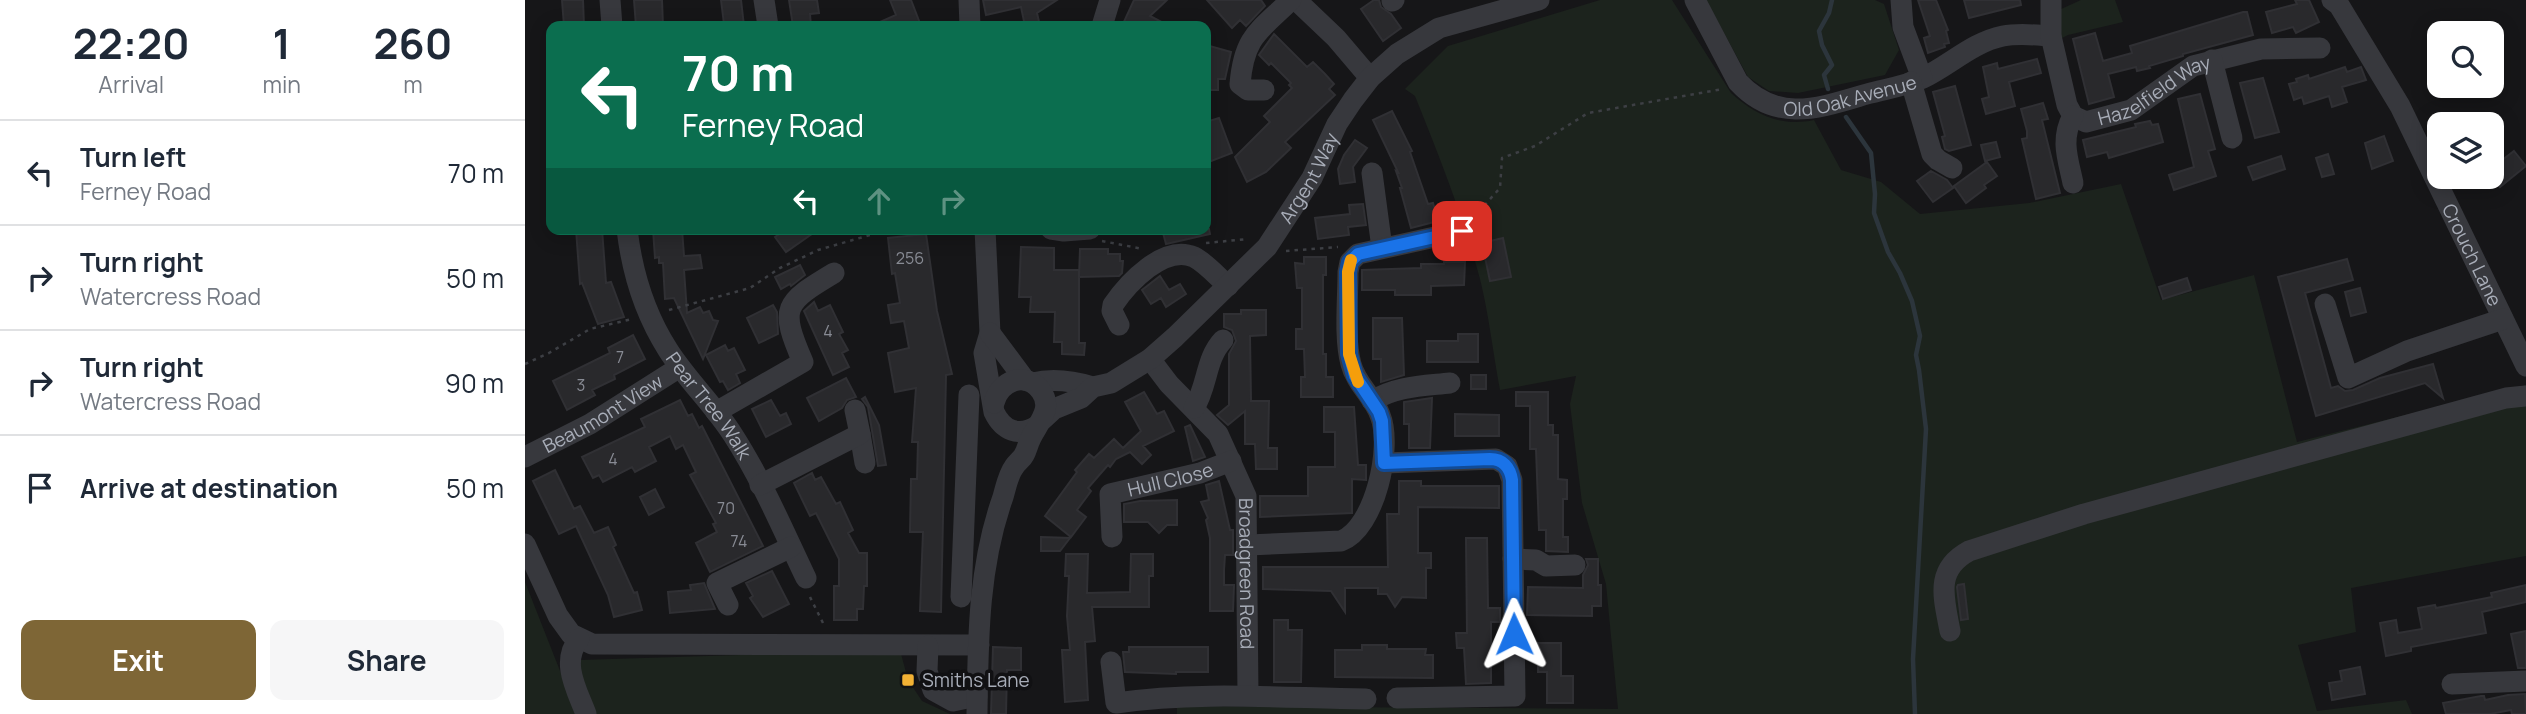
<!DOCTYPE html>
<style>
:root{--surface:#fff;--page:#f6f6f7;--text:#1f2937;--muted:#747a83;--line:#e0e1e3;--accent:#7e6636}
body{margin:0;font-family:Manrope,sans-serif;background:var(--page);color:var(--text);height:100vh;display:flex;flex-direction:column;font-size:26px;white-space:nowrap}
*{box-sizing:border-box;margin:0}
p{font-size:23px;color:var(--muted)}
.icon{flex:none;width:38px;height:38px;fill:none;stroke:currentColor;stroke-width:2;stroke-linecap:round;stroke-linejoin:round}
.map{position:relative;flex:1;overflow:hidden}
.panel{display:flex;flex-direction:column;background:var(--surface);width:525px}
.panel>*{flex:none}
.guide{position:absolute;left:21px;top:21px;width:665px;height:214px;border-radius:14px;box-shadow:0 4px 18px #0003;background:#0b6e4f;color:#fff;overflow:hidden}
.buttons{position:absolute;left:1902px;top:21px;display:grid;gap:14px}
.buttons a{display:grid;place-items:center;width:77px;height:77px;border-radius:14px;background:var(--surface);box-shadow:0 4px 18px #0003;font-size:35px}
.pin{position:absolute;display:grid;place-items:center;width:60px;height:60px;color:#fff;margin:-30px;border-radius:14px;box-shadow:0 4px 10px #0006}
.me{position:absolute;width:77px;margin:-38px;rotate:359deg;stroke-linejoin:round;filter:drop-shadow(0 0 5px #0008)}
.turn{display:flex;align-items:center;gap:24px;height:147px;padding:0 21px;font-size:32px}
.turn .icon{width:91px;height:91px;stroke-width:2.5}
.turn b{display:block;font-size:49px;line-height:60px}
.lanes{display:flex;align-items:center;height:66px;padding:0 21px;background:#0003;justify-content:center;gap:35px;direction:ltr}
.lanes .off{opacity:.35}
.eta{display:flex;justify-content:space-evenly;align-items:center;height:119px;text-align:center}
.eta b{font-size:42px;font-weight:700;line-height:49px}
.primary-button{display:flex;gap:14px;margin-top:auto;padding:14px 21px}
.primary-button a{flex:1;height:80px;border-radius:14px;background:var(--accent);color:#fff;font-size:28px;font-weight:700;line-height:80px;text-align:center}
.primary-button a+a{background:var(--page);color:var(--text)}
ul{padding:0;list-style:none}
li{display:flex;align-items:center;gap:21px;height:105px;padding:0 21px;border-top:2px solid var(--line)}
li div{flex:1}
li b{display:block;font-size:26px}
li em{font-style:normal}
main{display:flex;flex:1;min-height:0}
.map>svg:first-child{display:block}
.green{fill:#1c231d}
.lines{fill:none;stroke-linecap:round;stroke-linejoin:round}
.stream{stroke:#2c353c;stroke-width:4.5}
.building{fill:#29292c;stroke:#303034;stroke-width:2}
.path{stroke:#3d3f44;stroke-width:2.5;stroke-dasharray:3.5 5;stroke-linecap:butt}
.minor{stroke:#37383d;stroke-width:21}
.route-casing{stroke:#114b97;stroke-width:18}
.route{stroke:#1a73e8;stroke-width:12}
.slow{stroke:#f59e0b;stroke-width:12}
.poi-dot{fill:#f2b134;stroke:#111113;stroke-width:2.5}
.labels{text-anchor:middle;dominant-baseline:central;stroke-width:7;stroke-linejoin:round;paint-order:stroke}
.number-label{font-size:16px;fill:#888b94}
.street-label{font-size:19px;fill:#a8adb8;stroke:#111113}
.poi-label{font-size:19px;fill:#a8adb8;stroke:#111113;text-anchor:start}
</style>
<main>
<section class="panel">
<div class="eta">
<div><b>22:20</b><p>Arrival</p></div>
<div><b>1</b><p>min</p></div>
<div><b>260</b><p>m</p></div>
</div>
<ul>
<li><svg class="icon" aria-label="left" viewBox="0 0 24 24"><path d="M17 20v-9H6M10 6l-5 5 5 5"/></svg><div><b>Turn left</b><p>Ferney Road</p></div><em>70 m</em></li>
<li><svg class="icon" aria-label="right" viewBox="0 0 24 24"><path d="M7 20v-9h11M14 6l5 5-5 5"/></svg><div><b>Turn right</b><p>Watercress Road</p></div><em>50 m</em></li>
<li><svg class="icon" aria-label="right" viewBox="0 0 24 24"><path d="M7 20v-9h11M14 6l5 5-5 5"/></svg><div><b>Turn right</b><p>Watercress Road</p></div><em>90 m</em></li>
<li><svg class="icon" aria-label="arrive" viewBox="0 0 24 24"><path d="M6 21V4h12l-3 4 3 4H6"/></svg><div><b>Arrive at destination</b></div><em>50 m</em></li>
</ul>
<div class="primary-button"><a>Exit</a><a>Share</a></div>
</section>
<div class="map">
<svg width="2001" height="714" viewBox="0 0 2001 714">
<rect width="100%" height="100%" fill="#161618"/>
<!-- green -->
<path class="green" d="M1075 0H1147L1206 93C1230 115 1256 127 1289 120L1316 170 1356 182 1395 214 1504 203 1596 184 1636 300 1729 275 1772 442 2001 385V556L1826 588 1831 632 1773 645 1792 711 1881 700 1887 714H652V706L1093 709 1081 584 1057 503 1045 404 1051 376 975 390C968 354 964 315 955 279 938 216 914 156 890 96L880 89 923 46Z
M1181 0H1350L1359 4 1374 50 1360 75 1273 93 1244 91 1223 77Z
M1556 0H1590L1598 22 1543 35 1533 40 1534 10Z
M0 582 52 714H0Z
M375 650 383 680 397 701 425 714H71L53 665 55 660Z"/>
<g class="lines">
<!-- stream -->
<path class="stream" d="M1303 89 1299 75 1307 65 1297 45 1294 31 1304 13 1307 0
M1321 117 1346 153 1350 194 1349 213 1363 252 1375 273 1387 301 1395 336 1391 355 1394 370 1401 429 1388 659 1390 714"/>
</g>
<!-- building -->
<path class="building" d="M37 0H58L59 26H39Z
M109 0H137L138 26H111Z
M196 0H216L219 26H204L203 23 199 24Z
M264 0H292L294 13 285 14 286 26H268Z
M365 0H386L396 26H346L371 15Z
M458 0H532L512 13 515 26H500L496 7 461 15Z
M609 0H642L625 16 644 26H597Z
M682 0H736L740 6 721 26 715 20 707 28Z
M849 0H854L856 7 866 14 876 28 858 41 836 9Z
M1393 0H1411L1423 30 1421 31 1424 43 1419 44 1420 47 1403 53 1399 38 1405 36Z
M1439 0H1495L1496 5 1444 18Z
M1770 0H1784L1794 22 1771 33 1768 27 1747 33 1741 12 1772 4Z
M1718 12H1722L1728 35 1658 54V56L1624 66 1625 68 1612 71 1611 67 1583 74 1589 97 1564 104 1548 39 1570 33 1578 61 1607 53 1605 46Z
M749 34 782 67 788 62 800 74 809 84 804 89 810 95 760 142 766 148 741 172 722 182 710 157 745 122 739 116 767 88 764 85 766 83 746 63 744 65 734 55Z
M681 45 706 52 700 79H693V90H681Z
M1512 59 1516 73 1484 82 1490 106 1461 114 1457 99 1464 97 1458 67 1472 63 1473 69Z
M1820 67 1822 72 1836 67 1841 80 1817 87 1822 102 1807 107 1804 96 1779 104 1777 97 1769 100 1764 84 1772 82 1771 79 1783 75 1784 79Z
M1738 78 1754 132 1730 138 1715 83Z
M1430 86 1446 145 1424 151 1420 149 1417 137 1420 136 1408 92Z
M1675 94 1690 149 1683 151 1691 176 1649 190 1644 175 1669 167 1653 99Z
M1518 103 1523 119 1517 120 1535 193 1511 199 1497 139 1502 138V131L1496 109Z
M867 111 887 151 885 152 903 204 908 203 913 221 886 228 875 188H877L871 171 873 172 848 120Z
M694 118 707 153 681 163V122Z
M1625 121 1627 125 1633 124 1638 142 1584 158 1582 152 1562 157 1558 140 1611 127 1610 124Z
M1859 136 1868 161 1847 169 1840 143Z
M830 140 842 148 828 167 830 182 815 184 813 169 819 155Z
M1471 142 1475 157 1460 161 1456 145Z
M1989 151 2001 166 1975 187 1967 176V168Z
M1803 154 1809 174 1797 177 1791 158Z
M1756 156 1760 169 1728 180 1723 167Z
M1462 162 1472 176 1459 185 1461 188 1441 203 1429 186Z
M1406 171 1422 180 1428 188 1408 202 1392 181Z
M838 204 841 225 823 227 824 235 793 239 790 218 825 214 824 205Z
M51 229H77L81 283 86 282 99 317 73 324 57 283 55 284Z
M128 229H157L159 256 175 255 177 268 159 270 162 313 175 307 178 313 184 311 188 320 193 321 178 359 149 298 140 299 138 263H134V257L130 258Z
M262 229H294L261 252 250 237Z
M637 229H684L685 234 641 244Z
M401 234 412 311 427 374 421 375 416 612 395 611 398 532H385L386 479H392L393 442H387L391 388 370 392 363 353 384 348 379 321 366 323 363 305 375 303 370 273 367 274 363 238Z
M978 238 986 277 965 281 957 243Z
M496 247 529 248V270H554V343H560L559 355 537 354V342H529L530 312H505L506 297H494Z
M555 249H583V254H595V261H598L597 273 594 276 554 277Z
M779 257H801V275H798V354H801V377H808V397H776V377H780L779 349H771V329H777V288H772L770 263 779 264Z
M1822 259 1828 280 1780 293 1806 388 1813 386 1820 391 1828 390 1855 378 1908 364 1918 398 1900 383 1791 416 1753 277Z
M919 262H940L939 285 906 286V295H870V290H837V270L896 268V264H919Z
M275 265 280 275 266 286 265 284 256 289 250 277Z
M635 276 644 290 655 284 661 294 641 307 636 298 626 304 617 290Z
M1662 278 1666 290 1638 299 1634 287Z
M1835 288 1841 312 1826 316 1820 292Z
M289 302 293 311 305 305 318 332 314 334 323 350 317 353 324 367 308 375 279 311Z
M248 305 252 312 253 334 234 343 222 318Z
M716 310H741V335L725 336 726 401H744L743 448H752V469H731L730 444H720V411L703 425 692 415 704 405V354L711 341 707 330 699 327V314H716Z
M848 318H877L879 375 856 382V359H848Z
M933 334H953V362H902V341H933Z
M108 335 120 359 89 375 90 379 67 390 70 395 42 410 28 381 85 353 83 348Z
M200 345 203 351 209 348 220 370 211 374 215 383 203 390 198 381 195 382 181 355Z
M946 375H961V389H946Z
M321 378 331 397 322 400 317 408 294 421 282 398Z
M619 392 632 414 639 411 649 431 618 446 626 455 617 464 605 452 591 459 585 467 583 465 563 488 566 491 552 510 561 517 546 537 520 516 552 472 550 470 564 454 569 458 589 439 598 448 616 431 600 402Z
M991 392H1023V425H1028V435H1033V479L1042 480V499H1038V537H1043V552L1021 551V530H1014L1011 449H1005V406H991Z
M340 397 354 425 361 465 353 466 343 407 337 399Z
M907 398 905 448H884V424H879V402Z
M155 400 163 416 167 414 174 428 177 426 238 546 185 572 171 543 192 532 188 524 191 523 165 475 171 472 158 445 151 449 145 436 124 447 131 461 110 472 107 467 78 482 74 475 68 478 57 457 120 427 116 419Z
M246 400 255 416 261 413 266 424 241 437 227 409Z
M799 407H829L833 465H841V480L827 479V513L735 517V496H783V467H810V432H799Z
M930 414 974 415V436H930Z
M665 425 680 457 668 461 660 427Z
M30 470 49 509 55 506 69 533 83 527 91 545 88 547 109 593 112 592 117 610 89 617 83 595 51 526 34 534 8 481Z
M287 473 290 480 296 477 311 504 315 502 328 530 323 533 334 553H342V586H339L338 609H332V620H309V586H314V559L291 513 285 516 269 483Z
M694 481 705 530H708V555H700L699 570V585H709L708 611H685V538L681 520 683 518 676 502 684 500 681 485Z
M874 481H896V486H974V508L893 507V553H906V568H901V598L877 597 870 607 862 594H853V588H820V612L806 591 738 589V567H863L862 514H874Z
M130 489 139 507 124 515 115 497Z
M652 500V525H642L634 533 623 522H599V504L615 501Z
M516 537 545 538 535 551H516Z
M941 538H962L963 608H975V622H966V683L941 684 939 648H932L931 633H942Z
M541 554H563L562 593 605 592 606 554H628V576H624V607H567L570 641 560 642 563 700 540 702 537 650H545L542 616 544 576H540Z
M1061 559H1073V585H1076V606H1067V616L1002 615 1003 587 1058 588V575L1063 565Z
M247 571 264 604 238 617 225 598 228 596 221 583Z
M179 583 190 609 145 613 143 592 166 590 165 585Z
M1439 584 1443 619 1436 620 1432 587 1433 585Z
M2001 585V602L1957 612 1961 633 1886 647V651L1861 656 1855 623 1871 620 1873 633 1897 629 1893 608 1910 605 1911 608 1967 597 1966 593Z
M749 620H763V630H777L776 682H749Z
M2001 631V668H1993L1986 634Z
M1013 643H1036V676H1048V703H1022V672H1013Z
M837 645H862V649H901L900 655H908V678L810 677V650H837Z
M468 647 496 648V670H482L481 714H466Z
M604 647H683V672H651V674L600 672 598 652H604Z
M1835 667 1840 694 1807 700 1804 683 1817 681 1815 671Z
M2000 694 2001 714H1987L1986 710 1965 714H1921L1918 703 1956 696H1959L1960 700 1983 695Z"/>
<g class="lines">
<!-- path -->
<path class="path" d="M948 218 975 188 977 158 1010 146 1063 113 1198 89
M577 241 618 249
M681 243 723 239
M761 251 813 247
M144 310 225 288 255 268 293 250 366 229
M0 364 24 353 65 329 107 319
M285 597 299 625"/>
<!-- minor -->
<g class="minor">
<path d="M85 0 87 26"/>
<path d="M239 0 243 26"/>
<path d="M444 0 445 26"/>
<path d="M771 0 811 38 845 78"/>
<path id="s1" d="M1170 0 1213 82C1252 124 1294 108 1342 94 1360 89 1381 86 1398 78 1425 65 1448 42 1478 36 1494 33 1510 35 1526 36"/>
<path d="M1376 0 1378 27 1397 78"/>
<path id="s2" d="M1526 0V36L1542 105 1548 116 1561 122 1606 110 1668 66 1736 49 1795 48"/>
<path id="s3" d="M1807 0 1814 5 1875 106 2001 366"/>
<path d="M867 1 869 0"/>
<path d="M577 26 585 0"/>
<path d="M1687 60 1707 138"/>
<path d="M1386 82 1407 154 1413 160 1427 168"/>
<path d="M739 90H723L715 84C719 36 734 31 766 0"/>
<path d="M1548 116C1535 139 1543 159 1548 183"/>
<path d="M847 173 857 248"/>
<path id="s4" d="M102 229C107 272 120 314 143 350 162 380 189 405 208 435 237 480 258 530 281 578"/>
<path d="M460 229 465 333 459 353 469 412C478 431 494 437 512 426"/>
<path d="M526 229 539 231 565 229"/>
<path d="M1800 304 1823 378 1882 351 1978 319"/>
<path d="M594 325 587 311 588 305C603 283 639 244 669 257 681 263 693 277 703 286"/>
<path d="M465 333 500 380"/>
<path id="s5" d="M625 359 644 384 693 434 721 496 723 695"/>
<path d="M508 383C528 378 548 381 568 387"/>
<path d="M847 401C871 386 898 386 925 383"/>
<path d="M669 408C683 386 680 359 698 340"/>
<path d="M191 412 278 362C254 307 259 303 309 273"/>
<path id="s6" d="M517 420 529 409 556 398 568 387 586 383 625 359 650 337 742 247 787 178 812 124 828 100 845 78 872 54 914 28 1014 0"/>
<path d="M335 434 340 463"/>
<path id="s7" d="M0 457 65 424 155 367"/>
<path d="M859 463 971 459 982 466 987 480 990 696 872 698"/>
<path d="M235 485 335 434 330 410"/>
<path id="s8" d="M587 537 585 494 675 473 706 461"/>
<path d="M0 544 33 616 46 634 67 644 454 645"/>
<path d="M723 545 816 541C850 528 868 447 855 415 848 396 831 384 826 364 819 338 823 300 823 272L825 262 833 254 937 231"/>
<path d="M988 559 1011 560 1021 566 1050 565"/>
<path d="M436 597 444 395"/>
<path d="M203 605 192 583 266 547"/>
<path d="M1425 631C1419 598 1409 570 1444 551L1559 514 1981 398 2001 396"/>
<path d="M54 639C35 662 52 690 61 714"/>
<path d="M403 646 402 671 408 690 428 701 452 696"/>
<path d="M586 662 591 703C674 691 757 698 841 699"/>
<path d="M1927 684 2001 681"/>
<path d="M452 714C453 640 453 567 478 497 481 487 483 475 489 467 492 462 497 459 499 455 502 450 503 444 505 440 512 424 529 409 516 391 501 370 474 381 469 403"/>
</g>
</g>
<g class="lines">
<!-- route casing -->
<g class="route-casing">
<path id="route" d="M937 231 833 254 825 262 823 272 824 354 830 376 854 412 857 421 859 463 965 459C978 459 985 467 987 480L989 634"/>
</g>
<!-- route -->
<use href="#route" class="route"/>
<!-- slow -->
<path class="slow" d="M826 260 823 272 824 354 833 382"/>
</g>
<!-- markers -->
<rect class="poi-dot" x="376" y="673" width="14" height="14" rx="3.5"/>
<g class="labels">
<!-- number labels -->
<g class="number-label">
<text x="385" y="258">256</text>
<text x="303" y="331">4</text>
<text x="95" y="357">7</text>
<text x="56" y="385">3</text>
<text x="88" y="459">4</text>
<text x="201" y="508">70</text>
<text x="214" y="541">74</text>
</g>
<!-- street labels -->
<g class="street-label">
<text stroke="none"><textPath href="#s2" startOffset="210">Hazelfield Way</textPath></text>
<text stroke="none"><textPath href="#s1" startOffset="214">Old Oak Avenue</textPath></text>
<text stroke="none"><textPath href="#s6" startOffset="369">Argent Way</textPath></text>
<text stroke="none"><textPath href="#s3" startOffset="292">Crouch Lane</textPath></text>
<text stroke="none"><textPath href="#s4" startOffset="198">Pear Tree Walk</textPath></text>
<text stroke="none"><textPath href="#s7" startOffset="89">Beaumont View</textPath></text>
<text stroke="none"><textPath href="#s8" startOffset="105">Hull Close</textPath></text>
<text stroke="none"><textPath href="#s5" startOffset="247">Broadgreen Road</textPath></text>
</g>
<!-- poi labels -->
<g class="poi-label">
<text x="397" y="680">Smiths Lane</text>
</g>
</g>
</svg>
<div class="buttons">
<a><svg class="icon" aria-label="search" viewBox="0 0 24 24"><circle cx="10" cy="10" r="6"/><path d="M15 15l6 6"/></svg></a>
<a><svg class="icon" aria-label="layers" viewBox="0 0 24 24"><path d="M12 4l9 5-9 5-9-5zM3 14l9 5 9-5"/></svg></a>
</div>
<div class="pin" style="left:937px;top:231px;background:#d93025"><svg class="icon" aria-label="arrive" viewBox="0 0 24 24"><path d="M6 21V4h12l-3 4 3 4H6"/></svg></div>
<svg class="me" style="left:989px;top:634px" viewBox="-20 -20 40 40"><path d="M0-17L14 15 0 8-14 15z" fill="#1a73e8" stroke="#fff" stroke-width="4"/></svg>
<div class="guide">
<div class="turn"><svg class="icon" aria-label="left" viewBox="0 0 24 24"><path d="M17 20v-9H6M10 6l-5 5 5 5"/></svg><div><b>70 m</b>Ferney Road</div></div>
<div class="lanes"><svg class="icon" aria-label="left" viewBox="0 0 24 24"><path d="M17 20v-9H6M10 6l-5 5 5 5"/></svg><svg class="icon off" aria-label="ahead" viewBox="0 0 24 24"><path d="M12 20V5M6 11l6-6 6 6"/></svg><svg class="icon off" aria-label="right" viewBox="0 0 24 24"><path d="M7 20v-9h11M14 6l5 5-5 5"/></svg></div>
</div>
</div>
</main>
